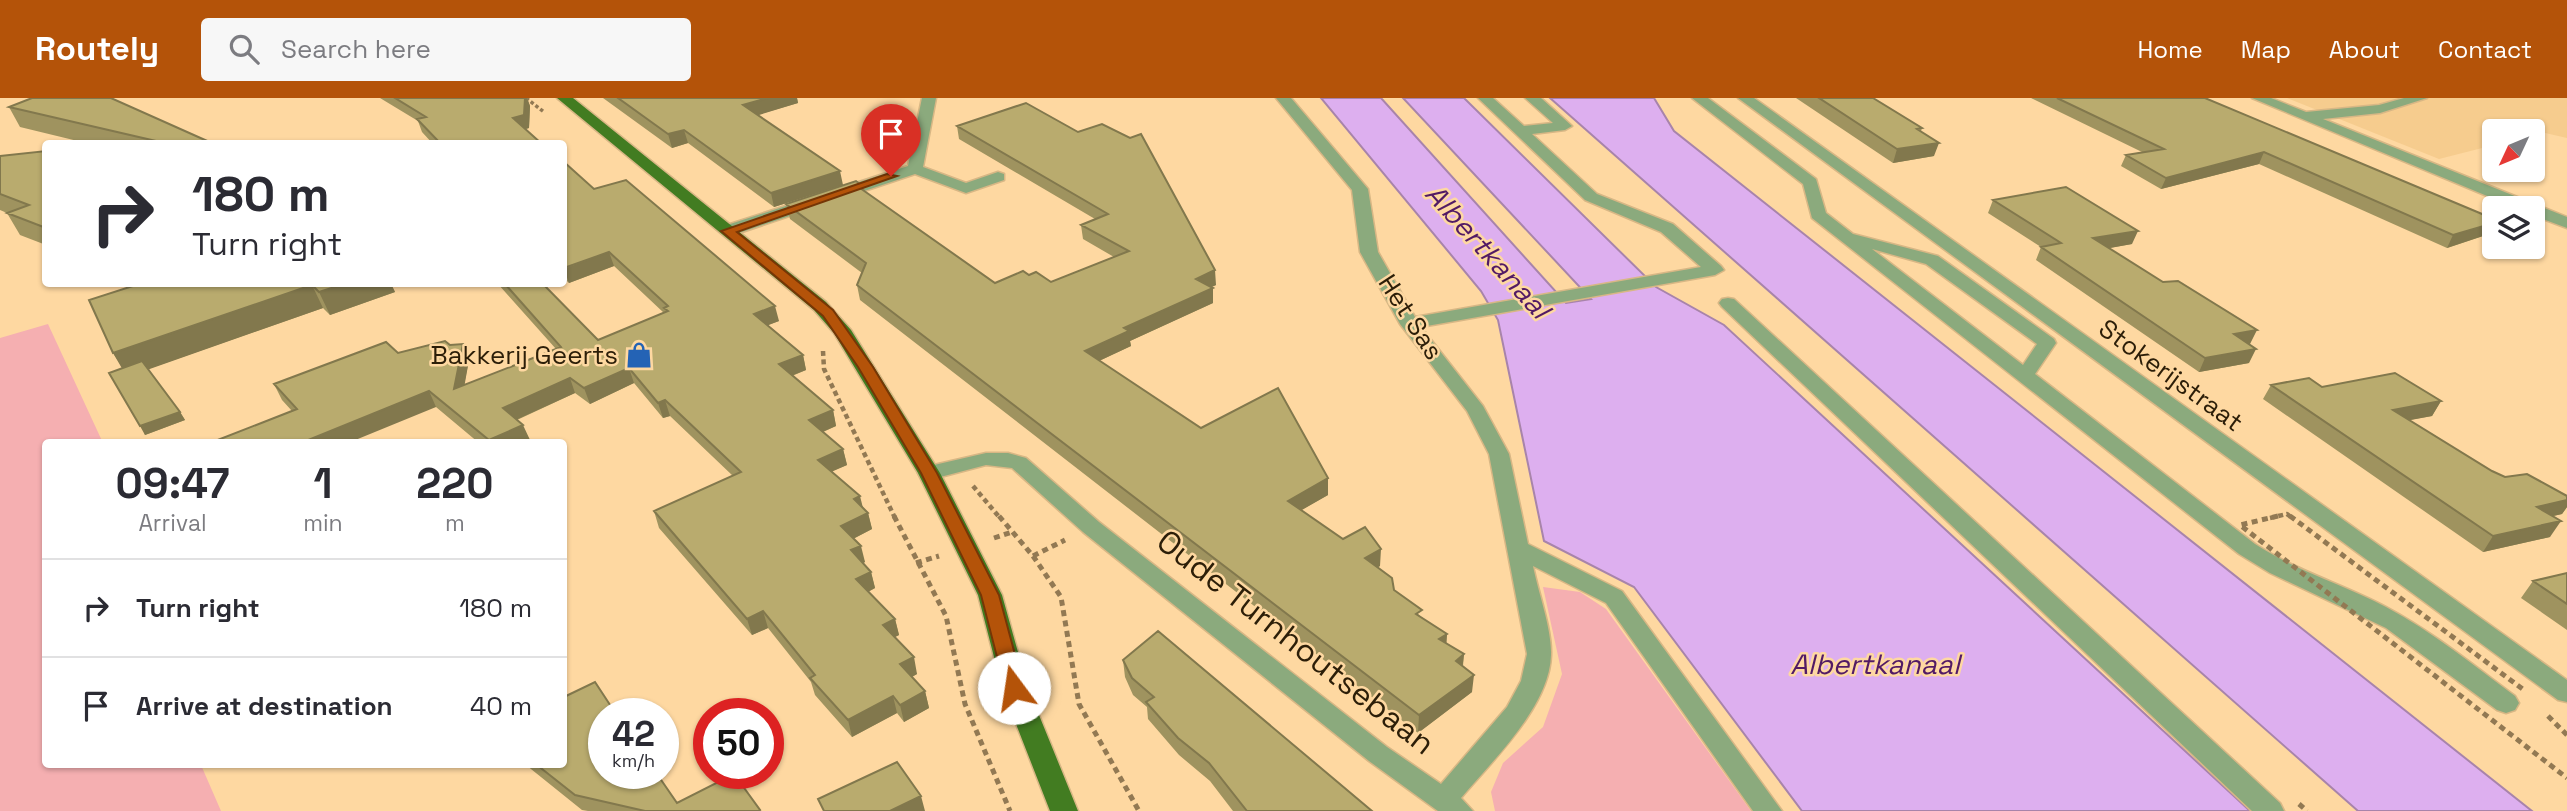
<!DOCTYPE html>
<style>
:root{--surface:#fff;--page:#f7f7f7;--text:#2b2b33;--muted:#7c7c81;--line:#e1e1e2;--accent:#b45309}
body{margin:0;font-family:"Space Grotesk",sans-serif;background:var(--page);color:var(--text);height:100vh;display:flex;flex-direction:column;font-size:26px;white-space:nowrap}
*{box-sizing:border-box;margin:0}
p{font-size:23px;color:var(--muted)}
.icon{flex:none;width:38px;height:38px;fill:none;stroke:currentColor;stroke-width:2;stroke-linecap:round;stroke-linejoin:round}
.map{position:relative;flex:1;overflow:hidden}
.sheet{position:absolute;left:42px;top:341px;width:525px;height:329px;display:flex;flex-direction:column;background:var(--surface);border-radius:7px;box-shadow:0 2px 5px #0004}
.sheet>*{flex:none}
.top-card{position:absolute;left:42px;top:42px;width:525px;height:147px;border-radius:7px;box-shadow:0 2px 5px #0004;background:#fff;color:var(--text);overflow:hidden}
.needle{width:46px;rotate:226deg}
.controls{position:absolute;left:2482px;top:21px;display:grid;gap:14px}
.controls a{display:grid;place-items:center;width:63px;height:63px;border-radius:7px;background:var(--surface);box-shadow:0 2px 5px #0004;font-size:35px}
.speed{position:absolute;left:588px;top:600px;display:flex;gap:14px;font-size:35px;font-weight:700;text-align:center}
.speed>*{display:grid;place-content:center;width:91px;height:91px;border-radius:50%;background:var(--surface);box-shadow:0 2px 5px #0004;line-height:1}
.speed small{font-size:18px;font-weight:400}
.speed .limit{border:10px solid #d22;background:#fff;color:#111}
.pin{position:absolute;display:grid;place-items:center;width:60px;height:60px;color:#fff;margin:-72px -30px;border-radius:50% 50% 50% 0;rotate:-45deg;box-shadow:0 0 7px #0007}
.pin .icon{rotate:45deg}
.me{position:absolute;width:77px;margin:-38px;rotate:346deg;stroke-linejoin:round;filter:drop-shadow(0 0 5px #0008)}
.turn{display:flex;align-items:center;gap:24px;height:147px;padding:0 35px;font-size:32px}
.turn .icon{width:91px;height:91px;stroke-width:2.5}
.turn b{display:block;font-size:49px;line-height:60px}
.eta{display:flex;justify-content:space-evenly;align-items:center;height:119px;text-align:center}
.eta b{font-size:42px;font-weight:700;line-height:49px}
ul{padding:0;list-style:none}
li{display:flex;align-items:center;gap:21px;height:98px;padding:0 35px;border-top:2px solid var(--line)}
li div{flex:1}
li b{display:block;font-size:26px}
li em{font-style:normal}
header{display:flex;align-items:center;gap:42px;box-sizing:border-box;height:98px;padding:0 35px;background:var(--accent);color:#fff}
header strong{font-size:33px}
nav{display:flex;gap:38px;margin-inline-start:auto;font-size:24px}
.search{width:490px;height:63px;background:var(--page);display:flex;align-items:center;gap:18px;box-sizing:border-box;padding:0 24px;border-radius:7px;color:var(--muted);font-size:26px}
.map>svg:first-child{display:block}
.built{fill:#f6cc8e}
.green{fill:#f5afb1}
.water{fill:#ddafef;stroke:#a884aa;stroke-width:2}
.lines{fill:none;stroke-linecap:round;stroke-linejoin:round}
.minor-casing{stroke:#d8b785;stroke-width:3}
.major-casing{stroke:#d8b785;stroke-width:3}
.path-far2{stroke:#927953;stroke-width:3.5;stroke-dasharray:3.5 2.5;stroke-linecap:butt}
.path-far1{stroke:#927953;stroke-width:4.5;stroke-dasharray:5 3.5;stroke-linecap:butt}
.path{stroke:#927953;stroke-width:5;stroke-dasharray:6 4.5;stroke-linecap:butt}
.minor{fill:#8baa7d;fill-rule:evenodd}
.major{fill:#427c21;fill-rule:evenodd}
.path-bridge-far1{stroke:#927953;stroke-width:4.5;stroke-dasharray:5 3.5;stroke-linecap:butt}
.path-bridge{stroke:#927953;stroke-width:5;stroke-dasharray:6 4.5;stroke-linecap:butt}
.wall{fill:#9f935f}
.shaded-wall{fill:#82784d}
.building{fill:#b9ab6e;stroke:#82784d;stroke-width:2}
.route{fill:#b45309;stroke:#753606;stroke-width:2}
.labels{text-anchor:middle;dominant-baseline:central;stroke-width:5;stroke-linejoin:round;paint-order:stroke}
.street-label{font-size:26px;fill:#2c1e08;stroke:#fed8a1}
.poi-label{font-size:26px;fill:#2c1e08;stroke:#fed8a1;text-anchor:end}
.water-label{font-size:28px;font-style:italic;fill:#521a65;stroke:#fed8a1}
.near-street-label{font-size:32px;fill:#2c1e08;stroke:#fed8a1}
</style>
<header>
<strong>Routely</strong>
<div class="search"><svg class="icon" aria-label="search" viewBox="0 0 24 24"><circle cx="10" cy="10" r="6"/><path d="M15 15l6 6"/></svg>Search here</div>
<nav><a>Home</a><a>Map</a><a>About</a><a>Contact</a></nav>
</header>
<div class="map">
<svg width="2567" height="713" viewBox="0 0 2567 713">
<rect width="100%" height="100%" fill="#fed8a1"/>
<!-- built -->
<path class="built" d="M2287 0H2567V40L2541 34 2532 36V33H2494V47L2439 61Z"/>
<!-- green -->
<path class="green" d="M48 226 103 345H46V667H201L221 713H0V240Z
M1543 489 1580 494 1606 511 1751 713H1495L1491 694 1503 665 1543 629 1562 576Z"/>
<!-- water -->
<path class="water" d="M1321 0H1381L1566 205 1591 201 1403 0H1464L1656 189 1724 227 2250 713H1802L1634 489 1544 443 1498 222 1481 193Z
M1550 0H1654L1674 33 2532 713H2358Z"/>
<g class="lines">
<!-- minor casing -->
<g class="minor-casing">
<path id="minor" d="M922 0H936L923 69 966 85 998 74 1004 76V82L966 95 915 76 733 137 727 138 719 133 721 129 908 68Z
M1276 0H1291L1368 91 1378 154 1415 219 1701 169 1661 134 1585 102 1478 0H1493L1524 28 1553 25 1525 0H1541L1572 28 1565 32 1532 36 1597 96 1673 126 1721 168 1724 172 1715 177 1421 229 1483 308 1509 356 1528 446 1622 493 1782 713H1753L1606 505 1533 468C1538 494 1552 531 1551 557 1550 608 1492 663 1461 700L1473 713H1438L1369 663 1083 434 1012 370 986 367 929 382 921 380 918 375 921 370 986 355H1008L1026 360 1099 424 1387 649 1441 686 1507 609 1521 583 1527 556 1489 356 1467 313 1400 226 1360 154 1352 92Z
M1692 0H1708L1816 81 1826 115 1853 136 1938 158 2054 241 2056 245 2035 276 2255 446C2296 473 2343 486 2386 509 2433 534 2473 567 2515 598L2519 605 2515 612 2506 615 2497 612 2386 530 2270 475 2239 456 1812 120 1803 86ZM1872 151 1926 166 2037 246 2023 267Z
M1738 0H1754L2567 582V604L2558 602Z
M2252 0H2271L2306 14 2379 7 2404 0H2427L2380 15 2323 21 2567 119V130L2532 117V110H2516Z
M1728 200 1734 201 2280 705 2284 713H2252L1722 209 1719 205 1722 201Z"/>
</g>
<!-- major casing -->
<g class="major-casing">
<path id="major" d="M557 0H573L826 204 851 232 940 375 1002 497 1028 590 1078 713H1050L1002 590 978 497 918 375 834 235 814 212Z"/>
</g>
<!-- path-far2 -->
<path class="path-far2" d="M526 0 544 14"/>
<!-- path-far1 -->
<path class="path-far1" d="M823 253 824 271 895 420
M973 388 1000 420"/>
<!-- path -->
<path class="path" d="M894 418 946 518 965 606 1010 713
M999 418 1033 458 1061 499 1079 606 1139 713
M994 440 1012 434
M1033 458 1065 442
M916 465 939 458
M2548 618 2567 637
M2299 706 2307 713"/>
<!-- minor -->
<use href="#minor" class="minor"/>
<!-- major -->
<use href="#major" class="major"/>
<!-- path-bridge-far1 -->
<path class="path-bridge-far1" d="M2270 420 2287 416 2292 420"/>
<!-- path-bridge -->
<path class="path-bridge" d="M2278 418 2240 427 2567 680
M2290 418 2524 592"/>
</g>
<!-- wall -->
<path class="wall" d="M380 0H527L530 8 529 30 526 31 542 46H433L422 34 418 23Z
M603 0H797L798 5 757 17 843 87 774 109 688 45 672 50Z
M1796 0H1873L1922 30 1921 33 1934 58 1893 65Z
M2031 0H2205L2494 121V133L2492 135 2447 150 2259 66 2161 91 2121 68 2126 57 2142 54Z
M1026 5 1216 187 1211 189 1213 205 1130 243 1131 248 1099 263 1201 330 1328 380V397L1301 412 1380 468 1378 469 1394 492 1421 519 1447 536 1446 545 1464 556 1463 568 1472 594 1418 635 860 202 857 187 862 175 790 121 786 106 864 89 865 94 995 185 1029 177 1051 184 1114 159 1083 141 1081 127 1095 121 959 41 957 28Z
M9 9 214 46H90L20 29Z
M46 53V147L20 137 7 115 0 112V58Z
M564 64 594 91 779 223 768 227 803 257 806 272 792 278 833 312 836 328 823 334 843 351 847 367 832 373 868 415 872 431 853 441 865 464 863 465 871 474 875 490 868 494 895 521 899 537 895 539 917 576 912 579 925 593 929 610 904 624 897 615 852 639 815 597 811 584 768 530 752 537 659 430 654 413 733 378 670 318 663 320 634 285 590 306 575 295 517 322 530 342 524 345H479L436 309 292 313 282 302 274 286 398 255 469 262 464 287 556 251 498 186H543L598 242 664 215 614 168 569 185 564 180Z
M1993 102 2132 146 2109 150 2163 184 2250 246 2249 265 2199 274 2036 162 2041 149 1988 115Z
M139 186H391L395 194 330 217 323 210 148 271 180 314 185 322 145 337 123 270 113 255Z
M2271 287 2322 289 2441 303 2432 318 2409 322 2492 373 2505 379 2567 398V409L2562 416 2553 418 2550 439 2483 454 2263 301Z
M2567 475V532L2521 500 2533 483Z
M1123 562 1372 713H1233L1210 683 1179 657 1148 621 1147 609 1133 597 1125 579Z
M526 667H564L677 705 734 676 761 713H588L582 712Z"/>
<!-- shaded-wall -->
<path class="shaded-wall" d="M525 0H527L530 8 529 30 518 33 513 20Z
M768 0H797L798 5 746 21 743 7Z
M684 32 688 45 672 50 668 36Z
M1939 45 1934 58 1893 65 1897 51Z
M2264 54 2259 66 2161 91 2166 80Z
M840 73 843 87 774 109 771 95Z
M2494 125V133L2492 135 2447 150 2453 137Z
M2138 133 2132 146 2088 154 2093 140Z
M609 154 614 168 569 185 564 171Z
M1215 172 1216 187 1197 196 1196 181Z
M344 186H391L395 194 330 217 319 194Z
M312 187 323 210 127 279 113 255Z
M1213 190V205L1130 243 1131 248 1086 269 1085 253 1124 230Z
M775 208 779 223 758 231 754 216Z
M2257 232 2250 246 2227 250 2234 236Z
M463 246 469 262 461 307 454 291Z
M2256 251 2249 265 2199 274 2205 260Z
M803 257 806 272 783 281 779 266Z
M629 270 634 285 590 306 584 290Z
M570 280 575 295 509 325 503 310Z
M429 293 436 309 348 345H301Z
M665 302 670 318 663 320 658 305Z
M2441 303 2432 318 2384 327 2393 312Z
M833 312 836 328 813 338 809 322Z
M180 314 185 322 145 337 140 328Z
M523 327 530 342 524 345H490L489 342Z
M843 351 847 367 822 378 818 362Z
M1328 380V397L1288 420V403Z
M860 398 864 414 854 401Z
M2567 402V409L2562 416 2527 424 2537 409Z
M868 415 872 431 845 445 841 428Z
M2561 423 2550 439 2483 454 2493 438Z
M861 448 865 464 855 469 851 452Z
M1381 451 1380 468 1364 477 1365 460Z
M871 474 875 490 860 498 856 481Z
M763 513 768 530 752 537 747 521Z
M895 521 899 537 887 543 883 527Z
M1447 536 1446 553 1439 541Z
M1464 556 1462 573 1456 563Z
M914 559 917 576 904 583 900 566Z
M1474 577 1472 594 1418 635 1419 617Z
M925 593 929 610 904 624 900 607Z
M893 598 897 615 852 639 848 622Z
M921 698 925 713H890Z"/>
<!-- building -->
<path class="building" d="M32 0H111L214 46H126L156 43 9 9Z
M395 0H525L524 17 513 20 542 46H441L417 21 426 19Z
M618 0H768L743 7 840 73 771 95 684 32 668 36Z
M1819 0H1873L1922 30 1917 31 1939 45 1897 51Z
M2057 0H2205L2494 121V125L2453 137 2264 54 2166 80 2126 57 2164 51Z
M1026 5 1078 34 1102 26 1130 40 1141 36 1215 172 1196 181 1213 190 1124 230 1129 233 1085 253 1201 330 1278 290 1328 380 1288 403 1343 441 1365 429 1381 451 1365 460 1392 480 1394 492 1422 512 1416 516 1447 536 1439 541 1464 556 1456 563 1474 577 1419 617 857 187 866 165 786 106 856 83 864 89 860 90 995 185 1023 173 1029 177 1036 174 1051 184 1129 153 1081 127 1108 116 957 28Z
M46 53V130L7 115 29 107 0 96V58Z
M564 64 594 91 626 82 775 208 754 216 803 257 779 266 833 312 809 322 843 351 818 362 860 398 854 401 868 415 841 428 861 448 851 452 871 474 856 481 895 521 883 527 914 559 900 566 925 593 900 607 893 598 848 622 810 580 815 577 763 513 747 521 654 413 741 374 665 302 658 305 629 270 584 290 570 280 503 310 523 327 489 342 429 293 301 345H210L297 311 274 286 386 244 398 255 445 243 450 247 463 246 454 291 561 249 505 186H543L598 242 668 213 664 210 668 208 609 154 564 170Z
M2066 89 2138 133 2093 140 2163 184 2178 183 2257 232 2234 236 2256 251 2205 260 2041 149 2061 145 1993 102Z
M139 186H344L319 194 312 187 113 255 89 202Z
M142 263 180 314 140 328 109 275Z
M2395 275 2441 303 2393 312 2492 373 2505 379 2527 376 2567 398V402L2537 409 2561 423 2493 438 2271 287 2309 280 2322 289Z
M2567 475V506L2533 483Z
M1158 533 1372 713H1247L1209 665 1178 640 1146 604 1154 599 1132 580 1123 562Z
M595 584 616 616H604V676H657L677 705 734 676 760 712 758 713H645L575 697 537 667H564V599Z
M897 664 921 698 890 713H824L818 701Z"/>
<!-- route -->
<path class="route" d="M887 76 897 78 737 134 833 212 873 269 937 375 999 497 1024 590 1014 597 1005 590 981 497 921 375 858 269 823 218 721 133Z"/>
<!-- icons -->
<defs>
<g id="shop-bare" transform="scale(2.1)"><path d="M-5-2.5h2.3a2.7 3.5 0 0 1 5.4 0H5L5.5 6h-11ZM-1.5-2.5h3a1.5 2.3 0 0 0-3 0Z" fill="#2463b5" stroke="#fed8a1" stroke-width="2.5" paint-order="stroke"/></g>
</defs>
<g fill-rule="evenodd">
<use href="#shop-bare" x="639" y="257"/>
</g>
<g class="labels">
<!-- street labels -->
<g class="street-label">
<text transform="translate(1411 219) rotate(57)">Het Sas</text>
<text transform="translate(2171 277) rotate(36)">Stokerijstraat</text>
</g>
<!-- poi labels -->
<g class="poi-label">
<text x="618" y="257">Bakkerij Geerts</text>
</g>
<!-- water labels -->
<g class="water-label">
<text transform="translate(1488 153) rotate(48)">Albertkanaal</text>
<text x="1875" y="566">Albertkanaal</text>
</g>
<!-- near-street labels -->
<g class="near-street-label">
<text transform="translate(1296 544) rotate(38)">Oude Turnhoutsebaan</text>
</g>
</g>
</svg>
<div class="controls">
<a><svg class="needle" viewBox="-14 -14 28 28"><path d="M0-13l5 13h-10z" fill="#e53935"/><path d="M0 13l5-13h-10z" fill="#7c7c81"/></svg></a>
<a><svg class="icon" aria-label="layers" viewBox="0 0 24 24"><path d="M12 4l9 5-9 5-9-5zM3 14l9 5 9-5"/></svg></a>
</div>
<div class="speed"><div>42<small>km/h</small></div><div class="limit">50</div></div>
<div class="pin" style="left:891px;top:78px;background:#d93025"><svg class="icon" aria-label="arrive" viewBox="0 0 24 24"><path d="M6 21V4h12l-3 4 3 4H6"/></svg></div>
<svg class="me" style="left:1014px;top:590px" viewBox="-20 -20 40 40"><circle r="19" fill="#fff"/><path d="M0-13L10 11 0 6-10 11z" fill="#b45309"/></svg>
<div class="top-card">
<div class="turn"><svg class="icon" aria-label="right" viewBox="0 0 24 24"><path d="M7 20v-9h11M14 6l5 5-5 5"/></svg><div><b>180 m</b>Turn right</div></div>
</div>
<section class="sheet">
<div class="eta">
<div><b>09:47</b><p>Arrival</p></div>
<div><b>1</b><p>min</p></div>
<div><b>220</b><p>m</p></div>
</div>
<ul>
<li><svg class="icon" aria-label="right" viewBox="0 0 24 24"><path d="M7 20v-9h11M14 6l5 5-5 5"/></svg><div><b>Turn right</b></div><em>180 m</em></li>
<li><svg class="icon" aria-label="arrive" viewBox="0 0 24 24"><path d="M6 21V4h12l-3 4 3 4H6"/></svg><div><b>Arrive at destination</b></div><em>40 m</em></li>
</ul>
</section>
</div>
